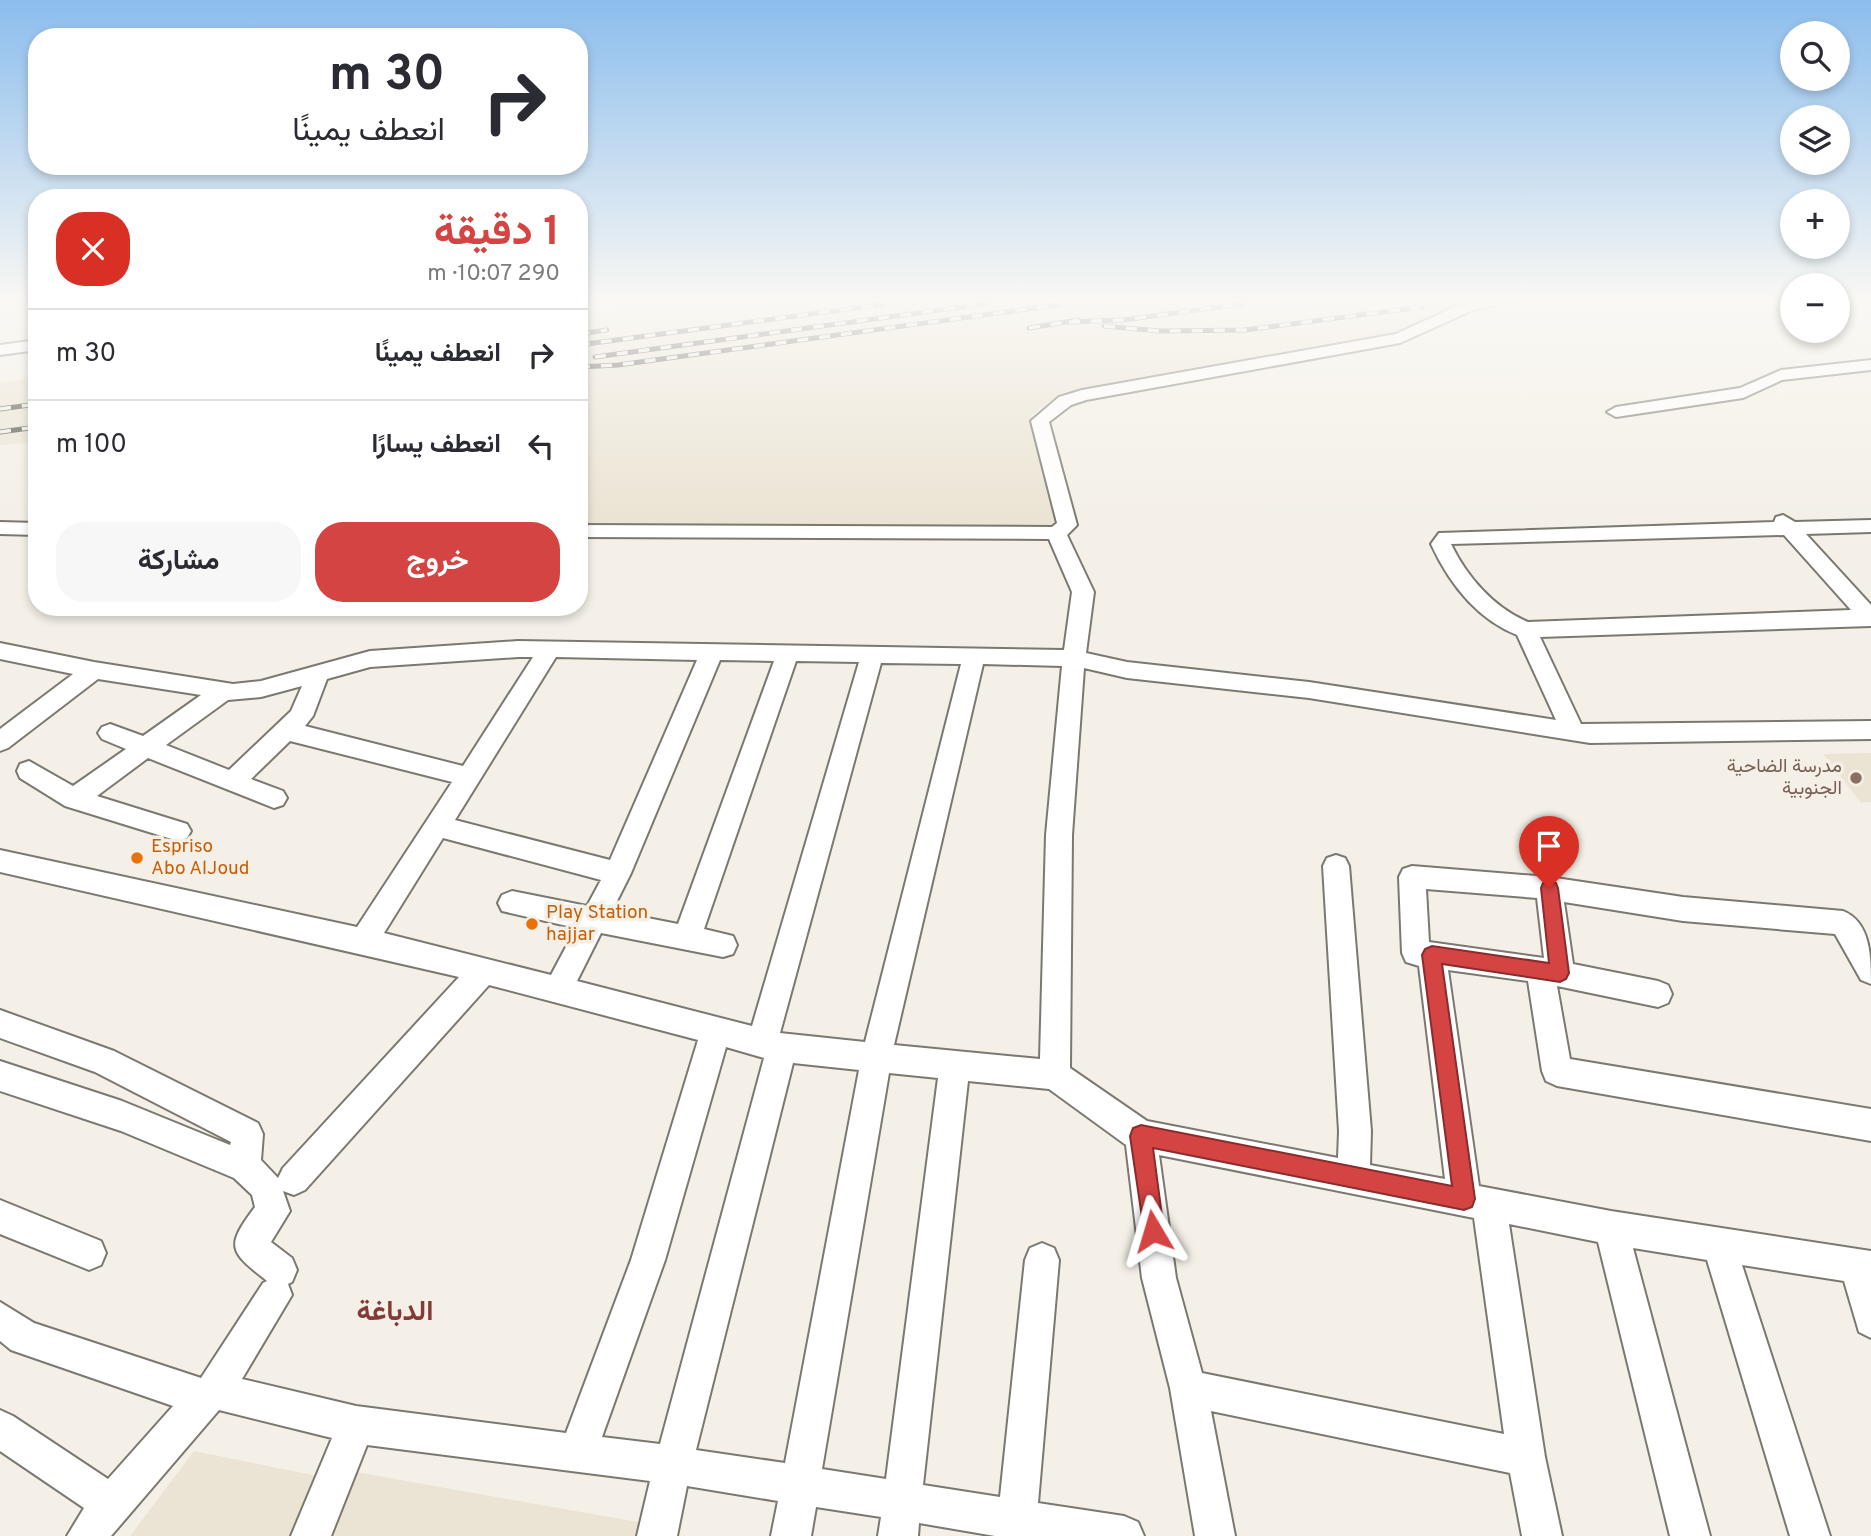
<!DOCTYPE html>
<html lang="ar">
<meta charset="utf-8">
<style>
:root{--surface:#fff;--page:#f7f7f7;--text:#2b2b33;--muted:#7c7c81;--line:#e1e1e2;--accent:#d34443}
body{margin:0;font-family:Overpass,Vazirmatn,sans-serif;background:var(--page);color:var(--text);direction:rtl;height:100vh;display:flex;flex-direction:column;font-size:26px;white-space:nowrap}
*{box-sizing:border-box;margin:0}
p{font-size:23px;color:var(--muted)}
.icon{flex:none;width:38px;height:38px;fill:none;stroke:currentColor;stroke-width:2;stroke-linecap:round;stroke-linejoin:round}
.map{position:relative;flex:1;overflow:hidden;direction:ltr}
.drawer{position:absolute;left:28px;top:189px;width:560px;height:427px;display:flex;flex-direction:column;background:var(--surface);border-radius:28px;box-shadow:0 4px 10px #0003;direction:rtl}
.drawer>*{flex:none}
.top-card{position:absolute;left:28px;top:28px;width:560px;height:147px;border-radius:28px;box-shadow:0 4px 10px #0003;direction:rtl;background:#fff;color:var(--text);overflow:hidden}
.buttons{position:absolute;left:1780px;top:21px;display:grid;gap:14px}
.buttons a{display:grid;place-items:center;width:70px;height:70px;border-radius:50%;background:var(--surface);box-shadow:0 4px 10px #0003;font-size:35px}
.pin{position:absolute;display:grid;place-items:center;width:60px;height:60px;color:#fff;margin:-72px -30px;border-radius:50% 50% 50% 0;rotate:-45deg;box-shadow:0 0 7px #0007}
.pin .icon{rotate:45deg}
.me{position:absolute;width:77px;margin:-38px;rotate:353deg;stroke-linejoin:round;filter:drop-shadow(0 0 5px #0008)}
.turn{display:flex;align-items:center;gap:24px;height:147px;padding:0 28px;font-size:32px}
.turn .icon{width:91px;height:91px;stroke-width:2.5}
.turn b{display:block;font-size:49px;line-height:60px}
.round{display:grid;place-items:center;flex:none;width:74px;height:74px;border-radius:28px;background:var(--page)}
.overview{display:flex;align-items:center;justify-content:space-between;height:119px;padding:0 28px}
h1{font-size:42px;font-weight:700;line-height:52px;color:var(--accent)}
.action{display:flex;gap:14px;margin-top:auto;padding:14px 28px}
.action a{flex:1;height:80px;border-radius:28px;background:var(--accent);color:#fff;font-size:28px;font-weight:700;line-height:80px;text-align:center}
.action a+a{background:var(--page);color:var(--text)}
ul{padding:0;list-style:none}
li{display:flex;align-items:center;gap:21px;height:91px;padding:0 28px;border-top:2px solid var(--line)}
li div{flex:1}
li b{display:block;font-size:26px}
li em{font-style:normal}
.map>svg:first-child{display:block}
.built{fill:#ebe4d4}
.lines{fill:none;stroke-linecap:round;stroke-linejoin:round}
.minor-casing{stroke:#7b7870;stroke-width:4}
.minor{fill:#fff;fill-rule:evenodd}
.rail-casing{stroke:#4d4c47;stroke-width:5}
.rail{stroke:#f4f0e7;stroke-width:3.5;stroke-dasharray:11;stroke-linecap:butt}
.route{fill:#d34443;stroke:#892c2c;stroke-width:2}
.education-dot{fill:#8d6e63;stroke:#f4f0e7;stroke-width:2.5}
.food-dot{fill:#e8710a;stroke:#f4f0e7;stroke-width:2.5}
.labels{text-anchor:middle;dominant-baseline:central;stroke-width:7;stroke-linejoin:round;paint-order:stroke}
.education-label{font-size:19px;fill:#785e54;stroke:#f4f0e7;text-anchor:end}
.food-label{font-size:19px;fill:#c56008;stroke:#f4f0e7;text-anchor:start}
.near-quarter-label{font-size:28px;font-weight:bold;fill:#833b37;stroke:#f4f0e7}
</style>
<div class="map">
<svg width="1871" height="1536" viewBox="0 0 1871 1536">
<rect width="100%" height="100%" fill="#f4f0e7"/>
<!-- built -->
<path class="built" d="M657 303H1463L1397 335 1060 393 1031 416 1058 522 1047 527 579 525V312Z
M37 378V473L28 443 0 445V382Z
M1871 753V802L1861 803 1823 754Z
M194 1451 317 1476 292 1536H130Z
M356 1472 654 1525 651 1536H331Z"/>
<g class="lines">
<!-- minor casing -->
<g class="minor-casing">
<path id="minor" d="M1463 303H1497L1494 306 1473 310 1400 343 1086 400 1071 405 1049 422 1077 525 1067 535 1094 592 1086 653 1127 662 1309 682 1556 720 1517 635C1477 619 1449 583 1431 544L1439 533 1774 522 1776 517 1783 515 1795 522 1871 520V532L1806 534 1871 605V626L1540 637 1581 724 1871 721V739L1590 743 1309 698 1127 678 1084 668 1072 835 1070 1068 1147 1121 1338 1158 1339 1131 1323 866 1327 858 1336 855 1345 858 1349 866 1371 1131 1370 1165 1445 1179 1419 966 1406 962 1402 953 1399 877 1403 869 1412 866 1549 877 1683 897 1843 911C1871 922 1871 958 1871 984L1861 980 1835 934 1683 921 1564 902 1573 964 1658 981 1668 985 1672 994 1668 1003 1658 1007 1557 986 1570 1059 1871 1109V1141L1557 1086 1546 1081 1542 1071 1528 981 1448 970 1479 1186 1611 1211 1871 1251V1338L1859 1332 1844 1281 1742 1265 1830 1536H1790L1707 1260 1633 1248 1710 1536H1670L1598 1242 1509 1224 1545 1457 1562 1536H1522L1510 1473 1211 1411 1235 1536H1195L1170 1388 1142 1278 1126 1145 1049 1089 968 1081 923 1485 1000 1497 1025 1260 1030 1248 1042 1243 1054 1248 1059 1260 1038 1503 1124 1516 1138 1522 1144 1536H995L919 1523 918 1536H878L881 1517 816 1507 811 1536H771L778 1501 687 1486 677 1536H637L650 1481 367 1445 331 1536H291L332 1438 219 1410 111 1536H67L84 1508 0 1451V1410L13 1416 108 1479 173 1406 11 1350 0 1341V1302L34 1323 201 1378 263 1283 267 1281C229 1251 225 1247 255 1207L252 1195 234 1178 121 1131 0 1091V1061L122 1101 230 1145 231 1142 95 1072 0 1038V1010L114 1051 258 1123 263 1134 261 1160 278 1178 283 1168 459 977 0 872V850L357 927 452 782 290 741 251 779 283 791 287 798 283 805 274 808 148 758 97 796 187 824 191 831 187 838 178 841 65 806 20 778 17 771 20 764 29 761 73 786 126 749 102 739 98 733 102 727 110 724 143 736 201 695 98 679 8 748 0 751V729L73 674 0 659V643L94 662 233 684 261 681 370 651 518 641 1064 650 1072 592 1049 539 579 537V525L1052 527 1057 523 1031 421 1059 397 1082 390 1396 334ZM1784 535 1851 610 1528 622C1494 608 1467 577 1451 544ZM518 657H533L463 766 305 726 313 716 327 679 370 667ZM556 657 697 660 610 860 455 820ZM720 660 774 661 678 924 612 911 631 873ZM796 661 859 662 752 1026 577 981 601 933 723 957 733 954 737 945 733 936 704 929ZM881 663 961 664 865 1042 780 1033ZM983 664 1062 666 1046 835 1040 1059 894 1045ZM302 686 291 711 229 770 166 745 228 700 261 697ZM443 838 601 880 587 906 512 891 502 895 498 903 502 911 576 928 551 975 384 933ZM1426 889 1537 898 1544 958 1429 942ZM489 985 698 1040 631 1260 566 1433 356 1406 242 1379 292 1295 288 1284 292 1282 297 1270 292 1258 271 1242 290 1211 283 1191 294 1195 305 1190ZM726 1047 764 1058 660 1444 602 1437 665 1260ZM793 1063 859 1070 785 1463 696 1450ZM889 1073 938 1078 886 1479 822 1469ZM1159 1155 1474 1218 1504 1434 1202 1373 1176 1278Z
M37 340V350L0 355V345Z
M1871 360V370L1782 380 1743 398 1616 417 1607 412 1616 407 1740 388 1781 370Z
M0 522 37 523V535L0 534Z
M0 1200 101 1241 106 1253 101 1265 89 1270 0 1234Z"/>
</g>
<!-- minor -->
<use href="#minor" class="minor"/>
<!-- rail casing -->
<g class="rail-casing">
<path id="rail" d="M1069 322 1123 320 1248 303
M1104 326 1160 331 1245 330 1421 307
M1029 328 1078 320
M579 334 607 330
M579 345 892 303
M595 357 991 303
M579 367 618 365 1071 303
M0 409 37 404
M0 432 37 427"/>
</g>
<!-- rail -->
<use href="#rail" class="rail"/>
</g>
<!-- sky -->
<linearGradient id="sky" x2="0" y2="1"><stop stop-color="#8bbded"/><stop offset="0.58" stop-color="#faf8f4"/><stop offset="1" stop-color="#faf8f4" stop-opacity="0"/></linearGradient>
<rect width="1871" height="518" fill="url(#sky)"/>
<!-- route -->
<path class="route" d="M1549 881 1556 883 1558 888 1569 973 1566 979 1560 982 1442 964 1475 1199 1472 1207 1464 1210 1153 1148 1164 1231 1161 1238 1153 1241 1145 1238 1130 1136 1133 1128 1141 1125 1452 1186 1422 955 1425 949 1432 946 1549 963 1541 888 1543 883Z"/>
<!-- markers -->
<circle class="education-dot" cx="1856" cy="778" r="7"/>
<g class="food-dot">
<circle cx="137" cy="858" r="7"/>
<circle cx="532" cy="924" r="7"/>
</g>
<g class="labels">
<!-- education labels -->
<g class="education-label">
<text x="1842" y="767">مدرسة الضاحية<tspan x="1842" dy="22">الجنوبية</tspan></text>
</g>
<!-- food labels -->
<g class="food-label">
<text x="151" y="847">Espriso<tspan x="151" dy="22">Abo AlJoud</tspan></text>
<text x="546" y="913">Play Station<tspan x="546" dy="22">hajjar</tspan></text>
</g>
<!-- near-quarter labels -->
<g class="near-quarter-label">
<text x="395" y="1313">الدباغة</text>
</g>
</g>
</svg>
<div class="buttons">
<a><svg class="icon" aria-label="search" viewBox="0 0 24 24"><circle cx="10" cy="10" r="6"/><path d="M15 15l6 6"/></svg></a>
<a><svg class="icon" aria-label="layers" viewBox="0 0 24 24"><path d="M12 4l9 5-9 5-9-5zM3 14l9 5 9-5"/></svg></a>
<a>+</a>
<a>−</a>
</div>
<div class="pin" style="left:1549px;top:888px;background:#d93025"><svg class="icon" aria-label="arrive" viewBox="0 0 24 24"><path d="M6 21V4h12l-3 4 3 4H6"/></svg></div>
<svg class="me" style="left:1153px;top:1231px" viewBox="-20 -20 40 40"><path d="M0-17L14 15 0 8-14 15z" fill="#d34443" stroke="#fff" stroke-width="4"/></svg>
<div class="top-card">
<div class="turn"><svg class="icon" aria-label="right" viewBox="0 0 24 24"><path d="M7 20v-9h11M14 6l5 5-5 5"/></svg><div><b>30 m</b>انعطف يمينًا</div></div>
</div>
<section class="drawer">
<div class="overview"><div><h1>1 دقيقة</h1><p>290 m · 10:07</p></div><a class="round" style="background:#d93025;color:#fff"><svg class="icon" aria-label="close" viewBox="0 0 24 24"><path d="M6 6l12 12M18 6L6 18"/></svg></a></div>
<ul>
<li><svg class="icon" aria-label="right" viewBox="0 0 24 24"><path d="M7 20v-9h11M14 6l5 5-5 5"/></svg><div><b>انعطف يمينًا</b></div><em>30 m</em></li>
<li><svg class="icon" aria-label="left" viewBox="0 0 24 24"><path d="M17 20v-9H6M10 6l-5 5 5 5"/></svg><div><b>انعطف يسارًا</b></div><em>100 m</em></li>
</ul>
<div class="action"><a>خروج</a><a>مشاركة</a></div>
</section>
</div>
